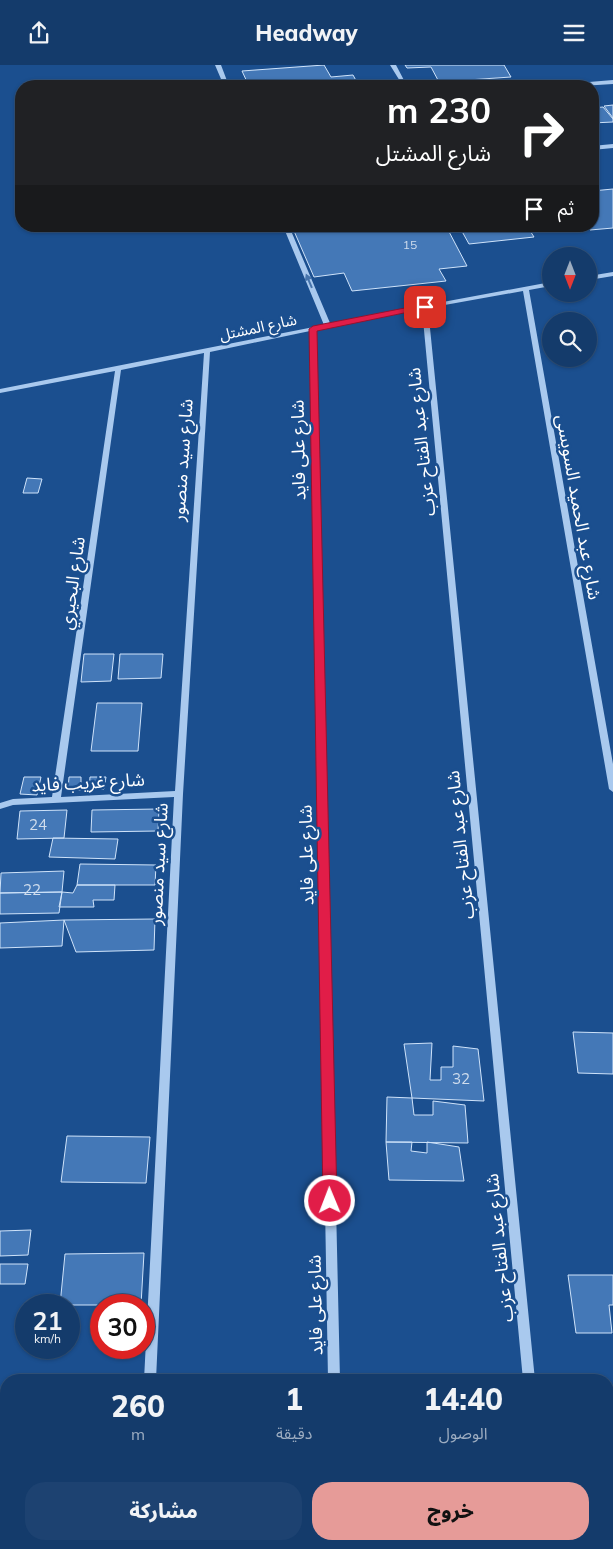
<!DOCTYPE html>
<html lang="ar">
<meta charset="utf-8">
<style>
:root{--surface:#143b6b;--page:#1d4271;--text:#f1f3f6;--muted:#9dadc1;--line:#33557e;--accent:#e69b98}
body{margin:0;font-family:Mulish,"Noto Sans Arabic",sans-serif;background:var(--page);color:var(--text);direction:rtl;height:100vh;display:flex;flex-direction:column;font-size:19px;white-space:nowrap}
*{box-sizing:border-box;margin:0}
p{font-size:16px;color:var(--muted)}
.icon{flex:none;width:28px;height:28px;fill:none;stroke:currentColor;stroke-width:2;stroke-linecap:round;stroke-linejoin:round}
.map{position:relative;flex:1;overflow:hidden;direction:ltr}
.panel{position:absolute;left:0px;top:1309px;width:614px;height:176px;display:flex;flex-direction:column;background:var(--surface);border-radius:20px 20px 0 0;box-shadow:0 1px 4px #0004,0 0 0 1px var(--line);direction:rtl}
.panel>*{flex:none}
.top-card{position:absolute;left:15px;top:15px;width:584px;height:152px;border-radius:20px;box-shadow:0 1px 4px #0004,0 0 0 1px var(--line);direction:rtl;background:#202124;color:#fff;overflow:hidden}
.needle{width:32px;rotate:180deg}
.tools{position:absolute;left:542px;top:182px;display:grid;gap:10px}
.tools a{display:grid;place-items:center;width:55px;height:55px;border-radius:50%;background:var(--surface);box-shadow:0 1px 4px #0004,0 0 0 1px var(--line);font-size:25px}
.speed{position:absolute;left:15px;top:1229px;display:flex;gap:10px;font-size:25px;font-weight:700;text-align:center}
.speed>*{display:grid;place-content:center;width:65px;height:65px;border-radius:50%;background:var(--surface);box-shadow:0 1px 4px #0004,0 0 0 1px var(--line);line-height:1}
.speed small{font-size:12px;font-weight:400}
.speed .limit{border:8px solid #d22;background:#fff;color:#111}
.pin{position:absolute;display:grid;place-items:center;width:42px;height:42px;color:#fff;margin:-21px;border-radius:10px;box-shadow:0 2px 8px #0006}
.me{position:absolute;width:55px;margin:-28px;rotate:359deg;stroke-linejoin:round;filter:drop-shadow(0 0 4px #0008)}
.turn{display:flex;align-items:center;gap:18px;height:105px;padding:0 25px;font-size:22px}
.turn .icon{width:65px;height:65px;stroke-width:2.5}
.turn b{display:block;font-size:35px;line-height:42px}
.then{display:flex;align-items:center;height:48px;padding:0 25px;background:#0003;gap:10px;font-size:19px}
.eta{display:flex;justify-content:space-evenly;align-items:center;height:85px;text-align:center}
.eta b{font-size:30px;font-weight:800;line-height:35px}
.action{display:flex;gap:10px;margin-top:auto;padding:10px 25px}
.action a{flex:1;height:58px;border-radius:20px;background:var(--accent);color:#111;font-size:20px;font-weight:800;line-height:58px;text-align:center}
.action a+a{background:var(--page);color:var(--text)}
header{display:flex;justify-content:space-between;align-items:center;height:65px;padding:0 25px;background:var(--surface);font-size:22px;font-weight:800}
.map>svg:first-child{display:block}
.building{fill:#4478b7;stroke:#cfe3fa}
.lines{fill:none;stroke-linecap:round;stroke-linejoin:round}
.minor{fill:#a9c9ee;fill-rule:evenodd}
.oneway{fill:#4674ac}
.route{fill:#e11d48;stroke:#92132f}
.labels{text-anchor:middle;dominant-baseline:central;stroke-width:5;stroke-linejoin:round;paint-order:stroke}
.far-number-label{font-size:12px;fill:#d0dded}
.far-street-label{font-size:15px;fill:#fff;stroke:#1b4f8f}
.number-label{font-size:15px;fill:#d0dded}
.street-label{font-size:18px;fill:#fff;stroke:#1b4f8f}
</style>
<header><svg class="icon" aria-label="menu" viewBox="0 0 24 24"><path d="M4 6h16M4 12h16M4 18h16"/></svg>Headway<svg class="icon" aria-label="share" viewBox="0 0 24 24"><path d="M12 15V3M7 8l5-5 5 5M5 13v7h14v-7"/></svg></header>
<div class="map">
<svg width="613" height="1484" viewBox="0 0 613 1484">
<rect width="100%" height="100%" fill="#1b4f8f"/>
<!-- building -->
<path class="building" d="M324 0 331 12 353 10 359 21 216 20 248 19 242 6Z
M405 0H504L511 12 439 17 431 2 407 3Z
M613 40V53L604 41Z
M603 42 613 54V57L592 58V43Z
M613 124V163L590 165 587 161H592V126Z
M319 161H446L467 201 439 204 446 216 352 226 344 208 314 212 294 166 320 164Z
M459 161H527L534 172 469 179Z
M27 413 42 414 38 428H23Z
M84 589H114L111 616 81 617Z
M120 589H163L161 613 118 614Z
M97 638H142L138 686H91Z
M24 712H41L37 730 20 729Z
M69 712H81V725H68Z
M90 712H106L104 724H89Z
M159 744 158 766 91 767 92 745Z
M67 745 64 773 17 774 20 746Z
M53 773 118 774 115 794 49 792Z
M80 799 156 800 155 820H77Z
M64 806 62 827 0 828 1 808Z
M77 820H115L114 835H93L94 842H59L62 827 73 828Z
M62 827 59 848 0 849V828Z
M155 854 154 885 76 887 64 855Z
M64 855 62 881 0 883V858Z
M573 967 613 968V1009L578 1008Z
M432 978 430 1015H441V1002H453V981L478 984 484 1036 412 1033 404 979Z
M387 1032 412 1033 414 1050H433V1036L465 1040 468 1078 386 1077Z
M67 1071 150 1072 146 1118 61 1117Z
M386 1077H412L411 1086 427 1088V1077L459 1082 464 1116 389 1115Z
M31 1165 28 1190 0 1191V1166Z
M144 1188 141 1240H60L65 1189Z
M0 1199H28L25 1219H0Z
M568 1210H613V1240H609L612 1268H576Z
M6 1396V1472H0V1397Z"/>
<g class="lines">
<!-- minor -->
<path class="minor" d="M215 0H221L229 21H224Z
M390 0H396L407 21H403Z
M613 15V19L581 21H562L565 19Z
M613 79V83L592 85V81Z
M283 161H289L330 258 551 217V221L529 225 613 699V727L609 724 523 226 428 243 535 1315H523L422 244 316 265 340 1315H328L310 266 210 287 183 729 156 1315H144L174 732 13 740 0 744V738L13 734 52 732 115 306 0 328V324L324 260ZM204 288 175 726 61 732 121 305Z
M613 207V211L589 215V211Z
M137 1479H149L148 1484H136Z
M331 1479H343V1484H331Z
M539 1479H551V1484H539Z"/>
</g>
<!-- one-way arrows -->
<defs><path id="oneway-solid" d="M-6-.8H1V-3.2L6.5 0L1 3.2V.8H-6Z" transform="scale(1.25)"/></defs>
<use class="oneway" href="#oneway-solid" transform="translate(309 216) rotate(-113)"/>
<!-- route -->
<path class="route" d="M425 239 428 240V243L317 266 337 1136 335 1141 330 1143 325 1141 323 1136 309 264 313 261Z"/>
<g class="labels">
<!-- far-number labels -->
<g class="far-number-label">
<text x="410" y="179">15</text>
</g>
<!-- far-street labels -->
<g class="far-street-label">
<text transform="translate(258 262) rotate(-12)">شارع المشتل</text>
</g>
<!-- number labels -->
<g class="number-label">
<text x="38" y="759">24</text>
<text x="32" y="824">22</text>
<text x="461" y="1013">32</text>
</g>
<!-- street labels -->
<g class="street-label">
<text transform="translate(421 377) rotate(-96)">شارع عبد الفتاح عزب</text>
<text transform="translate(298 385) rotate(-91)">شارع على فايد</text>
<text transform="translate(182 395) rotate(-86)">شارع سيد منصور</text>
<text transform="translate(579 442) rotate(80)">شارع عبد الحميد السويسى</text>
<text transform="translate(72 518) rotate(-82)">شارع البحيري</text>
<text transform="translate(88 717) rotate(-3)">شارع غريب فايد</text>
<text transform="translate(460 780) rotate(-96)">شارع عبد الفتاح عزب</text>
<text transform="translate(306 790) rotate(-91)">شارع على فايد</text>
<text transform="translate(158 799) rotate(-87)">شارع سيد منصور</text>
<text transform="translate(499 1183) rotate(-96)">شارع عبد الفتاح عزب</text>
<text transform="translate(315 1240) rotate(-91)">شارع على فايد</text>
</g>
</g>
</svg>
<div class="tools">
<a><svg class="needle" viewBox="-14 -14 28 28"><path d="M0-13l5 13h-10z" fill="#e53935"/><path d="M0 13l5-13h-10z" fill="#9dadc1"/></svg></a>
<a><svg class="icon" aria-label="search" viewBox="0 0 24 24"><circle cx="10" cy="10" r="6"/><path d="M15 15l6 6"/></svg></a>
</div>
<div class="speed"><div>21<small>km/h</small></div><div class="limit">30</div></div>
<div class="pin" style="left:425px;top:242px;background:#d93025"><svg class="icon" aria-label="arrive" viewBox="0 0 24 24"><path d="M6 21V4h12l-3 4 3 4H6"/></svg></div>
<svg class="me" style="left:330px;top:1136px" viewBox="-20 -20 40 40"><circle r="17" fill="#e11d48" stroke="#fff" stroke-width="3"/><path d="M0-11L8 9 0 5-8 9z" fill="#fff"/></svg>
<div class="top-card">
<div class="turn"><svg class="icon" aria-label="right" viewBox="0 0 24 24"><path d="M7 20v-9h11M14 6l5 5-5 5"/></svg><div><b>230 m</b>شارع المشتل</div></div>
<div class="then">ثم<svg class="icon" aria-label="arrive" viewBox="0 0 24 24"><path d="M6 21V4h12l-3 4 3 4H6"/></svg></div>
</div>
<section class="panel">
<div class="eta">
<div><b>14:40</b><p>الوصول</p></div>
<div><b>1</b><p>دقيقة</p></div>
<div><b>260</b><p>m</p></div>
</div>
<div class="action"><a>خروج</a><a>مشاركة</a></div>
</section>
</div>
